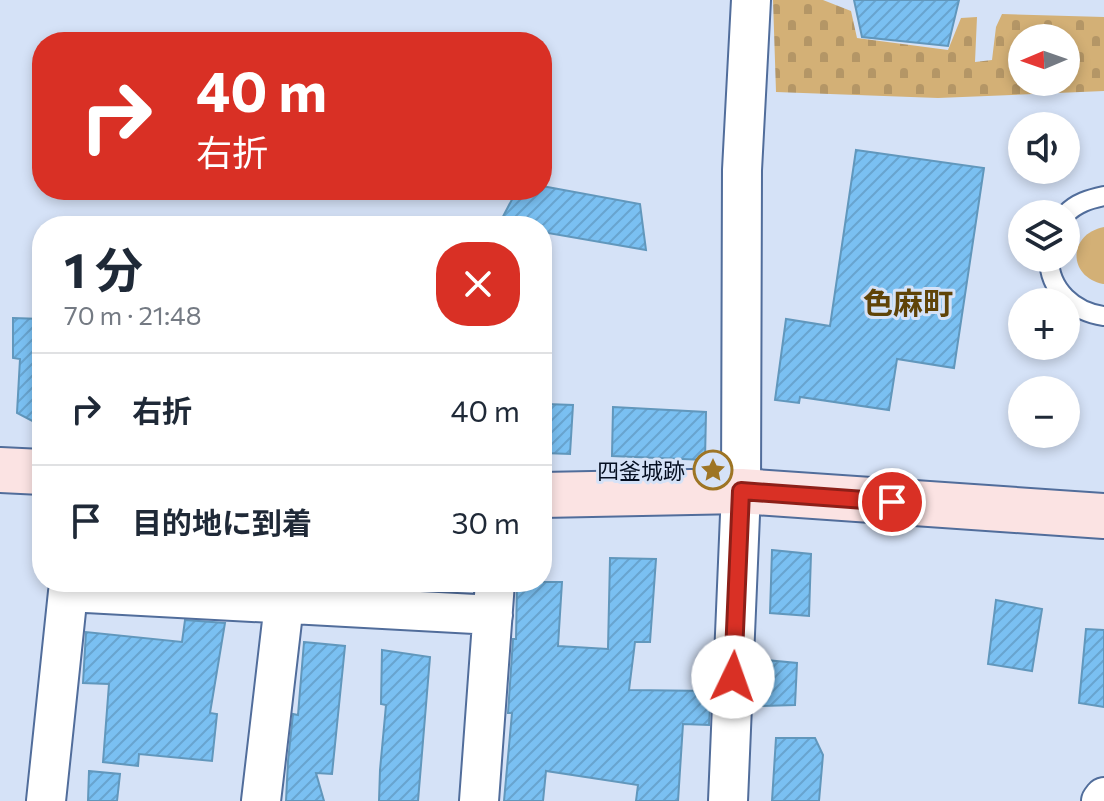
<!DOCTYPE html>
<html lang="ja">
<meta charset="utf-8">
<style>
:root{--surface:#fff;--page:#f6f6f7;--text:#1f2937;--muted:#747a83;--line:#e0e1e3}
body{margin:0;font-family:Commissioner,"Noto Sans JP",sans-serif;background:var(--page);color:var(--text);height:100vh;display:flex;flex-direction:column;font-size:30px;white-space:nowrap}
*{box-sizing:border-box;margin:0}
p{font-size:26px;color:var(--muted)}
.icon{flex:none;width:44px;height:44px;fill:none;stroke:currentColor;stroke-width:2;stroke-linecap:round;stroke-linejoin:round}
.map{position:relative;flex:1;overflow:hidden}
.panel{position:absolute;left:32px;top:216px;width:520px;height:376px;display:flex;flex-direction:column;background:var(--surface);border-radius:32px;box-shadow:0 4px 12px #0003}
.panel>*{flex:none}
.hud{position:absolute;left:32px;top:32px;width:520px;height:168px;border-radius:32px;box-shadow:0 4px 12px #0003;background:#d93025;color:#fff;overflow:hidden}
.needle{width:52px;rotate:268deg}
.fabs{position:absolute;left:1008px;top:24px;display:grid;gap:16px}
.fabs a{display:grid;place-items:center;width:72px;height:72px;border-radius:50%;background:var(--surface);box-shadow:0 4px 12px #0003;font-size:40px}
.pin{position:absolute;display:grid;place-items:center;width:68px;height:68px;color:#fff;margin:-34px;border:4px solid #fff;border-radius:50%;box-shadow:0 2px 8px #0007}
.me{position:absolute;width:88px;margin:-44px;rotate:3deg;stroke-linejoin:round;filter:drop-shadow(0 0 6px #0008)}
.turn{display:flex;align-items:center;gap:28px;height:168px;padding:0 32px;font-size:36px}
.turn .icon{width:104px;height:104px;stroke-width:2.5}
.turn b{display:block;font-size:56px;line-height:68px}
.round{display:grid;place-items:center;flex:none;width:84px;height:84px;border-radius:32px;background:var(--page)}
.summary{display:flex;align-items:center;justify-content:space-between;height:136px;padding:0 32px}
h1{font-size:48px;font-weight:700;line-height:60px}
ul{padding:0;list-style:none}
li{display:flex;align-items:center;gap:24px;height:112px;padding:0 32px;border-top:2px solid var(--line)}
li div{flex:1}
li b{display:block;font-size:30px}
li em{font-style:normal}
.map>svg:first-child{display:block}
.grass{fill:#d3b076}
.cemetery{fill:url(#cemetery-stones);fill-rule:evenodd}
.building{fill:url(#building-hatch);stroke:#6197bc;stroke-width:2}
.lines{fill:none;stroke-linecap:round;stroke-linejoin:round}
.lane-casing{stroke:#516d9b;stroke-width:22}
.street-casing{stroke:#516d9b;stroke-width:42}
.secondary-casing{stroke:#516d9b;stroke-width:48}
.lane{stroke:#fff;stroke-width:18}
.street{stroke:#fff;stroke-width:38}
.secondary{stroke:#fbe3e3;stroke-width:44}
.route-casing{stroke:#8d1f18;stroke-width:20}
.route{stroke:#d93025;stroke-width:14}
.labels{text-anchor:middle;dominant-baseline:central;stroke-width:6;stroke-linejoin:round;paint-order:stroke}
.poi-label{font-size:22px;fill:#050f21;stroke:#d5e2f7;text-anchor:end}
.district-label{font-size:30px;font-weight:bold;fill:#5f4307;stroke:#d5e2f7}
</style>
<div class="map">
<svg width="1104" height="801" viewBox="0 0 1104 801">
<defs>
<pattern id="cemetery-stones" width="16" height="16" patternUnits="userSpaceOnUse" patternTransform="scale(2)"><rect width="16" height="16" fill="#d3b076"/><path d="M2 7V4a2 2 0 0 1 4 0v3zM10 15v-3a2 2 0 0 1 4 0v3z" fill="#b49666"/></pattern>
<pattern id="building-hatch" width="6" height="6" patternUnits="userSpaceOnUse" patternTransform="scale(2)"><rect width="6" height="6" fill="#7ac0f2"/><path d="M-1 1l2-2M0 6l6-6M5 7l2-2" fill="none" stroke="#68a4cf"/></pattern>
</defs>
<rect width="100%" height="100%" fill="#d5e2f7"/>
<!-- grass -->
<path class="grass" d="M1104 227V284H1103C1067 276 1068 234 1104 227Z"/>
<!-- cemetery -->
<path class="cemetery" d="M773 0H823L851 11 857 38 948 50 961 18 977 17 975 62 992 60 996 27 1002 14 1104 17V91L938 98 776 92ZM1022 38H1066V82H1022Z"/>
<!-- building -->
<path class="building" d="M854 0H959L948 46 862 37Z
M856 150 984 168 954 368 897 359 889 410 800 397 799 403 775 400 786 319 830 326Z
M542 186 640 204 646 250 542 232V226H498L517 190H542Z
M13 318 42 319V426L17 413 20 359 13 358Z
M546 404 573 405 570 454 544 453Z
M613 407 706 412 705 460 612 456Z
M772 550 811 554 809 616 770 613Z
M610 558 656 559 650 642H635L629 690 711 691 709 725 683 724 678 801H636L638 785 546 771 543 801H504L512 713H508L513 639H516L517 582H562L558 646 608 649Z
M996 600 1042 609 1032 671 988 664Z
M185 620 225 623 210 713 217 714 212 761 139 754 138 766 103 762 109 684 83 683 86 632 182 642Z
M1086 629 1104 630V707L1079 703Z
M304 642 345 646 332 774 316 773 324 801H286L288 761 293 714 298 715Z
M382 650 430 657 418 801H379L380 770 386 705 381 704Z
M766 660 797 663 795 705 763 706Z
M776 738H815L823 755 819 801H772Z
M89 771 120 774 117 801H88Z"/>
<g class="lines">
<!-- lane casing -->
<g class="lane-casing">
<path id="lane" d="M1066 214C1076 203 1090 199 1104 196
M1049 258C1049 290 1074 312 1104 316"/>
</g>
<!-- street casing -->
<g class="street-casing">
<path id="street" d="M46 801 68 592 493 615
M261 801 284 604
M479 801 495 582
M728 801 741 491 742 170 751 0
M1101 801 1104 797"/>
</g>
<!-- secondary casing -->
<g class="secondary-casing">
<path id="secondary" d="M0 470 42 472
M542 495 741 491 1104 516"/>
</g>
<!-- lane -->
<use href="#lane" class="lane"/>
<!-- street -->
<use href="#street" class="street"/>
<!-- secondary -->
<use href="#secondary" class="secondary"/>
</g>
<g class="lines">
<!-- route casing -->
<g class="route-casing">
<path id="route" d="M733 677 741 491 892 502"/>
</g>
<!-- route -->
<use href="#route" class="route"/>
</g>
<!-- icons -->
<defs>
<g id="sight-ring" transform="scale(2)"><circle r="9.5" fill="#d5e2f7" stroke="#9e7524" stroke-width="1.5"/><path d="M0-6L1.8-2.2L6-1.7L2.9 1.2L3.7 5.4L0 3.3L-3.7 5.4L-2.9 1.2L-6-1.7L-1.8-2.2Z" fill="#9e7524"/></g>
</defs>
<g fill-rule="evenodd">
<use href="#sight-ring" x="713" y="470"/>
</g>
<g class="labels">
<!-- poi labels -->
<g class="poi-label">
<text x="685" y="470">四釜城跡</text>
</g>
<!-- district labels -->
<g class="district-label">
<text x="908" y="301">色麻町</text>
</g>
</g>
</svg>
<div class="fabs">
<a><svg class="needle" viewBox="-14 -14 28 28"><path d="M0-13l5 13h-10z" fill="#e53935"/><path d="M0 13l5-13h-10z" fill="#747a83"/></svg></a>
<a><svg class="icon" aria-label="sound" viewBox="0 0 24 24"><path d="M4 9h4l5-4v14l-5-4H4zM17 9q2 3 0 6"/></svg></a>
<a><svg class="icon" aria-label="layers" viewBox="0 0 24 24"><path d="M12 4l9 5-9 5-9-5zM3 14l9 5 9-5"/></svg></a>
<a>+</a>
<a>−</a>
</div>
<div class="pin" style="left:892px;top:502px;background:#d93025"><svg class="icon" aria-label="arrive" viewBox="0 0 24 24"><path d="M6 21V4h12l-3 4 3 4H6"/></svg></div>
<svg class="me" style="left:733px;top:677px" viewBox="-20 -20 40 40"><circle r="19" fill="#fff"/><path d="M0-13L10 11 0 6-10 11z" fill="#d93025"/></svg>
<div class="hud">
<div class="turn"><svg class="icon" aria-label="right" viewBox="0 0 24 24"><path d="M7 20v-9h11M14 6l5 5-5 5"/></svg><div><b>40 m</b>右折</div></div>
</div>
<section class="panel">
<div class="summary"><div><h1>1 分</h1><p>70 m · 21:48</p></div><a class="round" style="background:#d93025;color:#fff"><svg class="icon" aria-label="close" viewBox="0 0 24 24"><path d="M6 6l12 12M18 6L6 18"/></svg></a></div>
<ul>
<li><svg class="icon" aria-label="right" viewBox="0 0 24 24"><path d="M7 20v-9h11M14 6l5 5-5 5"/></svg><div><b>右折</b></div><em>40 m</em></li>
<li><svg class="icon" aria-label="arrive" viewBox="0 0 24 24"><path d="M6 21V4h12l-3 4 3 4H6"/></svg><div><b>目的地に到着</b></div><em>30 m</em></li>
</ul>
</section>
</div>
